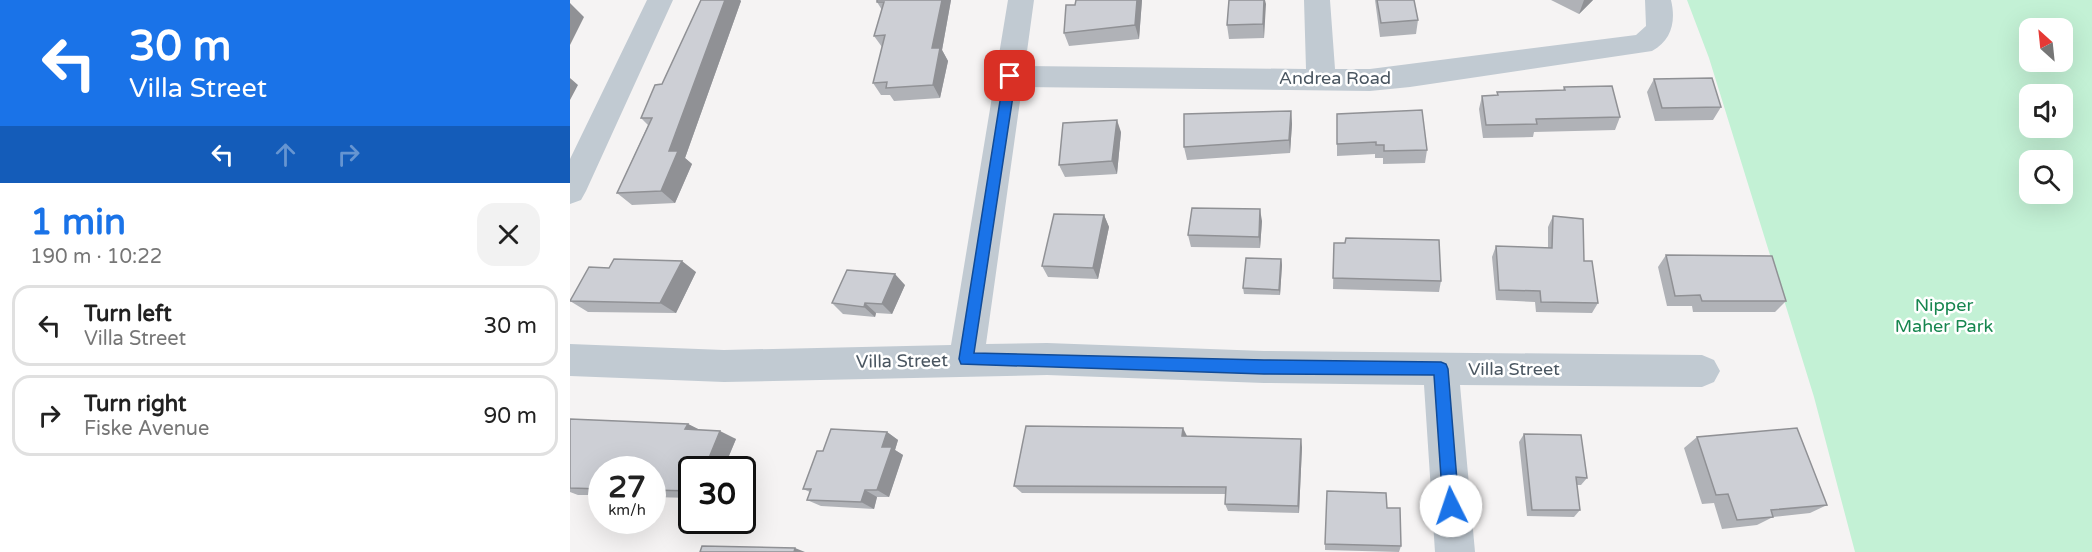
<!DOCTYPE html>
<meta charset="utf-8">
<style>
:root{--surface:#fff;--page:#f2f2f2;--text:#222;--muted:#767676;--line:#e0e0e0;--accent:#1a73e8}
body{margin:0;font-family:"Varela Round",sans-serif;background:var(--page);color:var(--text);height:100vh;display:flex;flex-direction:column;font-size:22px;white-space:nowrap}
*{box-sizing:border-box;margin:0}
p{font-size:20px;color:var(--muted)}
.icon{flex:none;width:33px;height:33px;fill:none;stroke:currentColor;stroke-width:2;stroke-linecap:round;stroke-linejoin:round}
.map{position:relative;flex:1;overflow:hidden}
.drawer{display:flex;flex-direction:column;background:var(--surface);width:570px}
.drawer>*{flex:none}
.top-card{background:#1a73e8;color:#fff;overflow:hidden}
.needle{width:39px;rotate:333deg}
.tools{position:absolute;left:1449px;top:18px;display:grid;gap:12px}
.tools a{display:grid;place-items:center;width:54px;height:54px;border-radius:12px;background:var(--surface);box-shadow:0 6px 24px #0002;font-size:30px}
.speed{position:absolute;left:18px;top:456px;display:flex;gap:12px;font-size:30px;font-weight:700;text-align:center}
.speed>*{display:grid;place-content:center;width:78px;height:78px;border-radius:50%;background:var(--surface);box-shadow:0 6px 24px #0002;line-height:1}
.speed small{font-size:15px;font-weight:400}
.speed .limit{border:3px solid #111;border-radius:9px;background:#fff;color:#111}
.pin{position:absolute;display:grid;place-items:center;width:51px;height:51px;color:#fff;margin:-26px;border-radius:12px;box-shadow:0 3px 9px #0006}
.me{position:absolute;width:66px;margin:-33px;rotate:356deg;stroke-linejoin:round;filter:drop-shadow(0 0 4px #0008)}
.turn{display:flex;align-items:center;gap:21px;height:126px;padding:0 30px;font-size:27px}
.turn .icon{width:78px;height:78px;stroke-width:2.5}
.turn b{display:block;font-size:42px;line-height:51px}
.lanes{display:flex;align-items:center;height:57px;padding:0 30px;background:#0003;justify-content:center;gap:30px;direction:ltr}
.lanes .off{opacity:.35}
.round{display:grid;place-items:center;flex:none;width:63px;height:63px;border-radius:18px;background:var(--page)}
.summary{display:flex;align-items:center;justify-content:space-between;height:102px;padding:0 30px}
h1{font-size:36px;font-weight:700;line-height:45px;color:var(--accent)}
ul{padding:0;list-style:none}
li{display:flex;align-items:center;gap:18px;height:81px;margin:0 12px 9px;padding:0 18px;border:3px solid var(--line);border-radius:18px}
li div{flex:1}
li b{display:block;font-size:22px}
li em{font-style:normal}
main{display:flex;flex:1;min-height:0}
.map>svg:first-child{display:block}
.green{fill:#c3f1d5;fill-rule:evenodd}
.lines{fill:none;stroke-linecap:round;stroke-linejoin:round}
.minor{fill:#c1cad2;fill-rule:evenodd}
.wall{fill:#b0b2b7}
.shaded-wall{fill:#909195}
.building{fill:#cdcfd5;stroke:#909195;stroke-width:1.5}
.route{fill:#1a73e8;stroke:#114b97;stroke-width:1.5}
.labels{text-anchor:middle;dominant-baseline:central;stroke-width:5;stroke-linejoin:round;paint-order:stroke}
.street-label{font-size:18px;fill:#4a5661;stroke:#fff}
.park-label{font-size:18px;fill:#17864f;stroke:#fff}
</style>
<main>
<section class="drawer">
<div class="top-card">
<div class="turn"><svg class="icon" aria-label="left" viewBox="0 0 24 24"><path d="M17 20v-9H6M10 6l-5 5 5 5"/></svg><div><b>30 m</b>Villa Street</div></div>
<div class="lanes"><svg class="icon" aria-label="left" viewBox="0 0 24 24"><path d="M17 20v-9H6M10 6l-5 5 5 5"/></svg><svg class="icon off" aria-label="ahead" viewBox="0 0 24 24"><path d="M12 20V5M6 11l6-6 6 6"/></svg><svg class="icon off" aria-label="right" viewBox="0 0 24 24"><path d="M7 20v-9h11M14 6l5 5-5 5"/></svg></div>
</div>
<div class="summary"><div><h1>1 min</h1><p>190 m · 10:22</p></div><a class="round"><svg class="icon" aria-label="close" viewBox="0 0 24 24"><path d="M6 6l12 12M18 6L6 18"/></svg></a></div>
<ul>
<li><svg class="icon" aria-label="left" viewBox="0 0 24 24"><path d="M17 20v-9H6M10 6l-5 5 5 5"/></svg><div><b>Turn left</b><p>Villa Street</p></div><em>30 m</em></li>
<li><svg class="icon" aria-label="right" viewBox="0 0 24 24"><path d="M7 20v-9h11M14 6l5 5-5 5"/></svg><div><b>Turn right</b><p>Fiske Avenue</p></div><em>90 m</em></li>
</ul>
</section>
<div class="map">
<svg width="1522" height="552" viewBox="0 0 1522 552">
<rect width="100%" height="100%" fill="#f5f3f3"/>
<!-- green -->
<path class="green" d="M1117 0H1522V552H1285L1244 397 1139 58ZM1460 28H1492V62H1460ZM1460 94H1492V128H1460ZM1460 160H1492V194H1460Z"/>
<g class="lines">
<!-- minor -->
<path class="minor" d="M77 0H103L16 191 11 200 0 204V159Z
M438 0H464L455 66 736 69 734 0H760L765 69H800L1066 35 1076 26 1075 0H1101C1106 21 1102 40 1082 51L840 87 800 91 452 87 416 344 477 343 694 351 1132 355 1144 360 1150 371 1144 382 1132 387 890 385 905 552H865L854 385 694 383 477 375 154 382 0 376V344L154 350 381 345Z"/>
</g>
<!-- wall -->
<path class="wall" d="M131 0H170L171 1 115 158 122 164 105 203 62 205 47 193 78 125 71 118 92 84Z
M381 0 372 50 378 61 370 98 324 101 320 95H311L303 83 312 47 304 36 312 10 307 2Z
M506 0H572L569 39 499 46 494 33 505 5Z
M659 0H695L694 38 659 39 657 25Z
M805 0H844L848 20 846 34 810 37Z
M981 0H1023L1009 14Z
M1084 79 1151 107 1143 120 1085 121 1077 92Z
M994 87 1050 117 1045 130 964 132 963 137 913 138 909 109 912 96 927 95V92L993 90Z
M721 111 722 124 720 153 617 160 614 147Z
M767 114 857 150 855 163 813 164V158H805V154L767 156Z
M551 132 547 174 495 177 489 165Z
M534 215 539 227 528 279 478 277 472 266Z
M983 216 1014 261 1028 303 1022 313 966 312 965 302 926 300 922 257 926 246 978 248V227Z
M692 221 690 248 621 247 618 235Z
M764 243 871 281 869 292 763 289Z
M1096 255 1216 301 1205 312H1123L1122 306H1097L1088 267Z
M711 259 712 265 710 295 674 294 673 288Z
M39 268 126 272 106 313 18 312 0 301Z
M335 285 322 314 306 313 305 317 273 314 262 303Z
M0 419 118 424 130 430 166 439 153 470H122V498L82 497V470H32V495H8L0 492Z
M317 432 328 440 325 450 333 455 319 497H307L304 509 251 506 237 500 240 492 233 489 253 451Z
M954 434 1017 478 1011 485H1007L1010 510 1004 517 957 516 949 442Z
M617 436 732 447 729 513 658 511 655 504 656 494 452 493 444 486Z
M1127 437 1257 505 1240 513 1203 517 1187 525 1152 529 1144 503 1132 504 1114 448Z
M817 508 831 546 829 552 755 550V544Z"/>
<!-- shaded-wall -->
<path class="shaded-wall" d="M155 0H170L171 1 115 158 122 164 105 203 91 191 99 151Z
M372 0H381L372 50 378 61 370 98 363 85 362 48Z
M567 0H572L569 39 565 25Z
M694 0H695L696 4 694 38 693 24Z
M1014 0H1023L1009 14Z
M0 3 14 17 0 45Z
M0 78 8 85 0 100Z
M721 111 722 124 720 153 719 140Z
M547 120 551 132 547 174 542 161Z
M690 209 692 221 690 248 689 237Z
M534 215 539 227 528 279 523 268Z
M711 259 712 265 710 295 709 290Z
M112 261 126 272 106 313 90 303Z
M325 274 335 285 322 314 312 304Z
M295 303 306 313 305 317 294 307Z
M118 424 134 432 115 429Z
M613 428 617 436H612Z
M150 431 166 439 153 470H134Z
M317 432 328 440 325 450 333 455 319 497 307 490 312 447Z
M731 439 732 447 729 513 728 506Z
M295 490 307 497 304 509 291 502Z
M225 548 235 552H224Z"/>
<!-- building -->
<path class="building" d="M131 0H155L99 151H108L91 191 47 193 82 118H71L85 85 92 84Z
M307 0H372L362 48H370L363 85 316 88 317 82 303 83 315 35 304 36 314 2H307Z
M506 0H567L565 25 494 33 496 5H505Z
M659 0H694L693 24 657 25Z
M807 0H844L848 20 811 23Z
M1142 78 1151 107 1092 108 1084 79Z
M1042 86 1050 117 966 119 967 124 916 125 912 96 928 95 927 92 995 90 994 87Z
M852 110 857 150 814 151V145H806V142L767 144V114Z
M721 111 719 140 614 147V114Z
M547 120 542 161 489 165 493 123Z
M622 208 690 209 689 237 618 235Z
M484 214 534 215 523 268 472 266Z
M983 216 1013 219 1014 261H1022L1028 303 971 302 970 291 929 290 926 246 982 248Z
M776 238 869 240 871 281 763 278 764 243H775Z
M1096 255 1202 256 1216 301H1132L1130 295 1105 296Z
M676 258 711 259 709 290 673 288Z
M44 259 112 261 90 303 0 301 19 267 39 268Z
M277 270 325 274 312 304 295 303 294 307 262 303Z
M0 419 118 424 115 429 150 431 134 470H122V491L82 490V470H32V489L0 488Z
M456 426 613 428 612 436 731 439 728 506 655 504 656 487 444 486Z
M1227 428 1257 505 1201 510 1203 517 1167 520 1158 494 1146 495 1127 437Z
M261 429 317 432 312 447H322L307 490H295L291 502 237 500 241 489H233L247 451H253Z
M954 434 1011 435 1017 478 1006 477 1010 510H962Z
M757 491 816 493 817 508H830L831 546 755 544Z
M132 546 225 548 224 552H130Z"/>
<!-- route -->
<path class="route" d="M440 72 446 76 404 353 694 360 871 362 876 364 878 369 889 506 887 512 881 514 875 512 873 506 864 375 694 374 391 364 389 359 434 76Z"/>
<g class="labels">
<!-- street labels -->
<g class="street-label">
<text x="765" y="78">Andrea Road</text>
<text transform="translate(332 361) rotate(-1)">Villa Street</text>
<text x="944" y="369">Villa Street</text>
</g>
<!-- park labels -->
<g class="park-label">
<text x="1374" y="305">Nipper<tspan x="1374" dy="21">Maher Park</tspan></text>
</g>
</g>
</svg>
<div class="tools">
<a><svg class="needle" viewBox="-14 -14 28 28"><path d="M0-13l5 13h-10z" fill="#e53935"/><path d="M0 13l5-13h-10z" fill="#767676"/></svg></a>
<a><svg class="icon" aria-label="sound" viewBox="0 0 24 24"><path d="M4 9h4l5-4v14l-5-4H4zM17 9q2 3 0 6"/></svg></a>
<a><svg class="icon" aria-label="search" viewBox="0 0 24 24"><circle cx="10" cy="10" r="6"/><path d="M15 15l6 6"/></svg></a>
</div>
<div class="speed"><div>27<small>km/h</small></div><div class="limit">30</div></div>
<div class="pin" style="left:440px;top:76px;background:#d93025"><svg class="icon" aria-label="arrive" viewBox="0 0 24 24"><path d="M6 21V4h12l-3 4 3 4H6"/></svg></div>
<svg class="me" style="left:881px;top:506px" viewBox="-20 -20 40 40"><circle r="19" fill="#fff"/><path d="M0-13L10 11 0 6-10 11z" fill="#1a73e8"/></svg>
</div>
</main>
